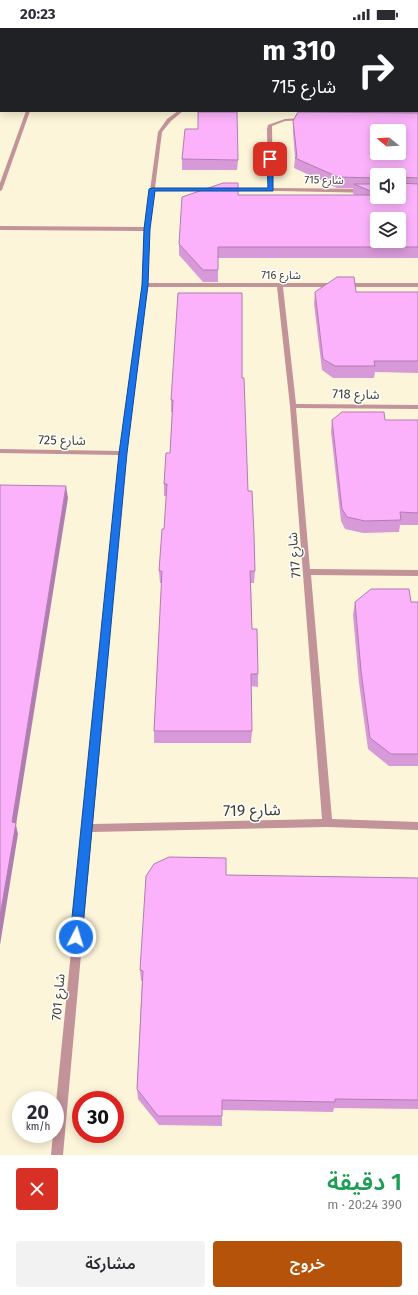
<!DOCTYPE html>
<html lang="ar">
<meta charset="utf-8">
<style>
:root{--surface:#fff;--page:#f2f2f3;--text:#2b2b33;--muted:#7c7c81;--accent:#b45309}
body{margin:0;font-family:"Fira Sans","Noto Sans Arabic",sans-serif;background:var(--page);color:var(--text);direction:rtl;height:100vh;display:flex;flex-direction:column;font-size:15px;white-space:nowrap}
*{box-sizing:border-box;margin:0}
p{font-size:13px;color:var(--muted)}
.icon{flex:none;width:22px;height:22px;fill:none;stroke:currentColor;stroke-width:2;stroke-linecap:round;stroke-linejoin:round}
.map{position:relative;height:1127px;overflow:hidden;direction:ltr}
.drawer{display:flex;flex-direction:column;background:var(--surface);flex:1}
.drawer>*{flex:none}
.top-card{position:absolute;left:0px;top:0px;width:418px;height:84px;box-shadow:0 2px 10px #0003;direction:rtl;background:#202124;color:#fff;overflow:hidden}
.needle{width:26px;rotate:288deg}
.buttons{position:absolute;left:370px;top:96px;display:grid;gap:8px}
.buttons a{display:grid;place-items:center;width:36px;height:36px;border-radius:4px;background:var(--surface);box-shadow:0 2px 10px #0003;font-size:20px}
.speed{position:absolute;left:12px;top:1063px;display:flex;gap:8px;font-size:20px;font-weight:700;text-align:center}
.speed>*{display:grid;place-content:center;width:52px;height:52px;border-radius:50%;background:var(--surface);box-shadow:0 2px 10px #0003;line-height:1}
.speed small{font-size:10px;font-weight:400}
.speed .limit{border:6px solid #d22;background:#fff;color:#111}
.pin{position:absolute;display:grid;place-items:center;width:34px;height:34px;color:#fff;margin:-17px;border-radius:8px;box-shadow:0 2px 6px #0006}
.me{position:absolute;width:44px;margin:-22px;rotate:5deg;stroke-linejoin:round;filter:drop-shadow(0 0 3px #0008)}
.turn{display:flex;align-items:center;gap:14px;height:84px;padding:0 16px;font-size:18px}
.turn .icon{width:52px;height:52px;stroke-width:2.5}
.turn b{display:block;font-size:28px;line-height:34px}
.round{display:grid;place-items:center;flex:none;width:42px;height:42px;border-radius:4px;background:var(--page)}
.head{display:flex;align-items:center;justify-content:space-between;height:68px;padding:0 16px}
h1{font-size:24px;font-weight:600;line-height:30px;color:#1e9e55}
.action{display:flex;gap:8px;margin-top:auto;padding:8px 16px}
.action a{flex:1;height:46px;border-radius:4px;background:var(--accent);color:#fff;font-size:16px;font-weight:600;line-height:46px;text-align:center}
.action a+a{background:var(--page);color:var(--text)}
.status{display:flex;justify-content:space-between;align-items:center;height:28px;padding:0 20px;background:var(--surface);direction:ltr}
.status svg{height:11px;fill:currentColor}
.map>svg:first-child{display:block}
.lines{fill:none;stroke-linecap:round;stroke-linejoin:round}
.street{fill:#c29398;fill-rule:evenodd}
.wall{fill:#d899d8;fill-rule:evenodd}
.shaded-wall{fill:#b07db0}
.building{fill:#fbb2fb;stroke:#b07db0;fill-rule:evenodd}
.route{fill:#1a73e8;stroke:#114b97}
.labels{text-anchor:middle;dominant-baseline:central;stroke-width:3;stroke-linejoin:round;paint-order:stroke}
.far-street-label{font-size:11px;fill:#3f3c31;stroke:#fff}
.street-label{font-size:13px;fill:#3f3c31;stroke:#fff}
.near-street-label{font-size:16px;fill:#3f3c31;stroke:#fff}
</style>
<div class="status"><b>20:23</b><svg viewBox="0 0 49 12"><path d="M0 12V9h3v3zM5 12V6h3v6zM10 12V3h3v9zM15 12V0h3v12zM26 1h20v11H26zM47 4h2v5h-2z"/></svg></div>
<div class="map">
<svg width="418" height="1127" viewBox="0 0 418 1127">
<rect width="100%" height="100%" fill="#fcf5d9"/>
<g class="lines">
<!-- street -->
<path class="street" d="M0 0H2L3 1 0 2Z
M61 0H87L86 1Z
M187 0H197L186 1Z
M0 10H1V12H0Z
M0 49H1V51H0Z
M26 83H30L2 162 0 163V155Z
M178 83H183L171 93 162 104 155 160H213L215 161 213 162H155L150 201 148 255H418V259H283L296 376 418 377V381L296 380 310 541 418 542V548L311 547 332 791 418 794V802L327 799 92 804 63 1127H51L53 1106H55V1085L83 803 81 800 83 797 119 427 0 425V421L120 423 142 257 144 203 0 202V198L145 199 158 104 167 91ZM148 259H277L290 378 322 791 93 796 126 425Z
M304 90H306V92L285 93 272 98 273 160 377 161V165L225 162V160H268L267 101 268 97 285 91Z"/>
</g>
<!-- wall -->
<path class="wall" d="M417 50H418V230H218V254H203L179 227V216L238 167H355L353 166V160H337L294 140 295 130 293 103V93L299 83H417ZM377 147 399 169H377Z
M182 131 238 132 237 142H182Z
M315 264H418V345L375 344 374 350H333L322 342 314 276Z
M242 350 248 463 255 543 254 555H251L252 601 258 646V659L251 658 252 703 251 715H154V703L162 555H160L159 543 164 501 167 468H164V456L170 425 172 384H171V372Z
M332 392H418V497H400L399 504 363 505 345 501 341 493 331 404Z
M355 574H418V738H389L368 721 359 655 353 587Z
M226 847 418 850V1081L334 1080 333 1084 222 1082V1098L159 1097 138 1071 137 1061 142 953H141L140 942Z"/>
<!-- shaded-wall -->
<path class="shaded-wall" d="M66 458 68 470 16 797 18 806 0 917V888L12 794Z"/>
<!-- building -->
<path class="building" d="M417 50H418V80H417Z
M198 84H237L238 132 182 131 185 101H198Z
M298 84 418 85V150L400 149 399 154V147H377V150L338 149 295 130 297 129 293 93ZM377 103H399V125H377Z
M223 155H238V167H377V169H399V155L418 156V219H218V242H203L179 216 182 169ZM377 191H399V213H377Z
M354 156H377V166Z
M337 249H354L356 264H418V333H374L375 338H335L323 331 315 264Z
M178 265H242V350H244L248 463H252L254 507 255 543H250L252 601H257L258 646H251L252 703H154L162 543H159L162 501H164L167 456H164L166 425H170L173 372H171Z
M342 384H384L385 392H418V485L400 484 401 492 365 493 347 489 342 481 332 392Z
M0 457 66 458 12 794 16 795 0 888Z
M371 561H409L411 574H418V726H391L370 710 361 643 355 574Z
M169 829 226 830V847L418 850V1072L335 1071V1074L222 1072V1088H158L137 1061 143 943 140 942 146 848 154 836Z"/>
<!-- route -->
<path class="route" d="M270 129 273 131V163H155L150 201 148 257 127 425 82 909 81 913 76 915 72 913 70 909 119 425 142 257 144 201 149 161 152 160H268L267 131Z"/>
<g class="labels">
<!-- far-street labels -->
<g class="far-street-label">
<text transform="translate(324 152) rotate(1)">شارع 715</text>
<text x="281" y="247">شارع 716</text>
</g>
<!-- street labels -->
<g class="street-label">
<text transform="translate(356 366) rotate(1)">شارع 718</text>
<text transform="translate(62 412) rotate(1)">شارع 725</text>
<text transform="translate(294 527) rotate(-95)">شارع 717</text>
<text transform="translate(58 969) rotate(-85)">شارع 701</text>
</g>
<!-- near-street labels -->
<g class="near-street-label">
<text transform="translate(252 782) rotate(-1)">شارع 719</text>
</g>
</g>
</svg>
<div class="buttons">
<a><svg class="needle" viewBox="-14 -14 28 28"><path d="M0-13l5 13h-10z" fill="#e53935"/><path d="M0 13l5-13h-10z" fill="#7c7c81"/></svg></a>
<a><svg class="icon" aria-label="sound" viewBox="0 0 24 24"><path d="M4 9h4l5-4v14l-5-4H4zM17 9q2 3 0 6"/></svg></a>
<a><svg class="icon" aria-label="layers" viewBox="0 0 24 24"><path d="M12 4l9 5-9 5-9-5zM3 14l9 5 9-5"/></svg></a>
</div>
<div class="speed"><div>20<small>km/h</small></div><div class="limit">30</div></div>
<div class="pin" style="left:270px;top:131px;background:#d93025"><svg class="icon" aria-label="arrive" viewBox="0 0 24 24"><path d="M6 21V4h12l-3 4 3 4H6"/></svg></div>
<svg class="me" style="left:76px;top:909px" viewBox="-20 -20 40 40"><circle r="17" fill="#1a73e8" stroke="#fff" stroke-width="3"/><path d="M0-11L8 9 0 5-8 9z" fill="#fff"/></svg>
<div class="top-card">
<div class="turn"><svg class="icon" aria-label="right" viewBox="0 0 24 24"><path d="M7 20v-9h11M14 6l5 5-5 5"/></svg><div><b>310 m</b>شارع 715</div></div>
</div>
</div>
<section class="drawer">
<div class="head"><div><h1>1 دقيقة</h1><p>390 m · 20:24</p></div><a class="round" style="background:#d93025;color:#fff"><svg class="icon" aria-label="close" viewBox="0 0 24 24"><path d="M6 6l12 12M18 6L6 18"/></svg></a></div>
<div class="action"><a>خروج</a><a>مشاركة</a></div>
</section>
